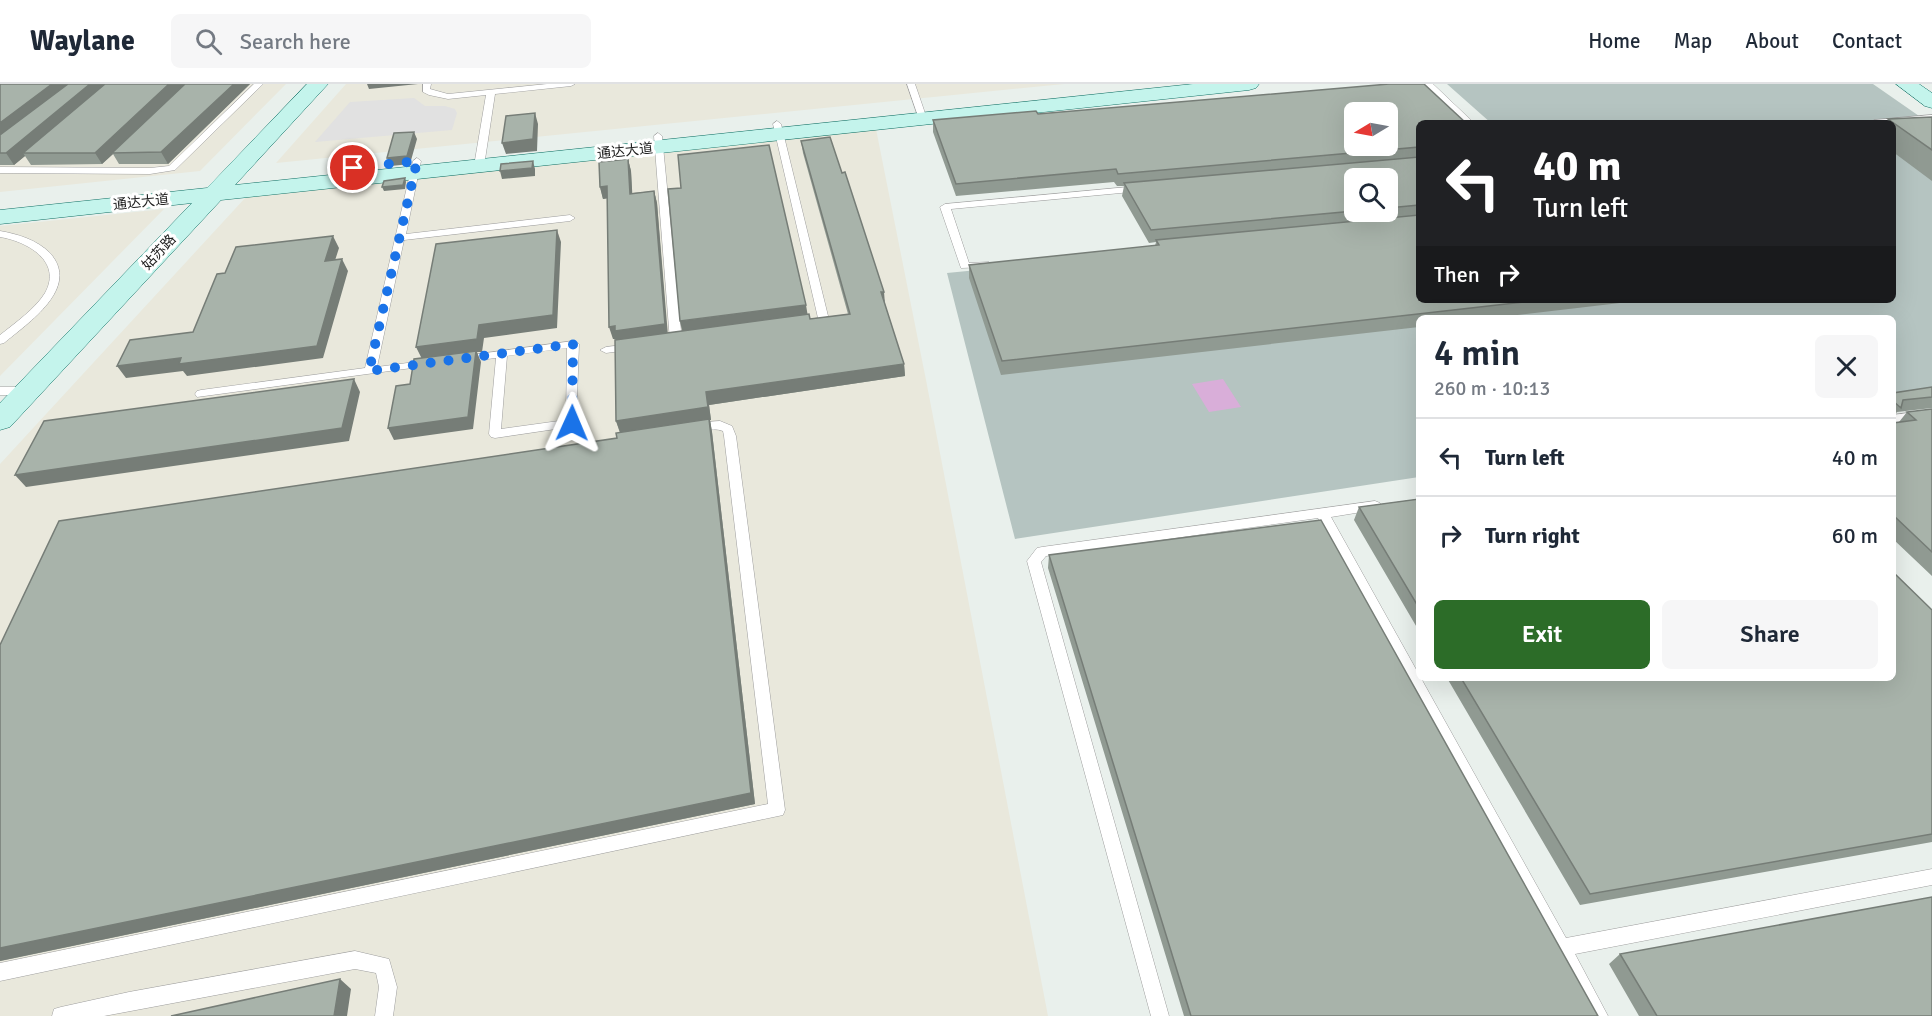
<!DOCTYPE html>
<meta charset="utf-8">
<style>
:root{--surface:#fff;--page:#f6f6f7;--text:#1f2937;--muted:#747a83;--line:#e0e1e3;--accent:#2c6c28}
body{margin:0;font-family:Signika,"Noto Sans SC",sans-serif;background:var(--page);color:var(--text);height:100vh;display:flex;flex-direction:column;font-size:22px;white-space:nowrap}
*{box-sizing:border-box;margin:0}
p{font-size:20px;color:var(--muted)}
.icon{flex:none;width:33px;height:33px;fill:none;stroke:currentColor;stroke-width:2;stroke-linecap:round;stroke-linejoin:round}
.map{position:relative;flex:1;overflow:hidden}
.panel{position:absolute;left:1416px;top:231px;width:480px;height:366px;display:flex;flex-direction:column;background:var(--surface);border-radius:9px;box-shadow:0 6px 24px #0002}
.panel>*{flex:none}
.banner{position:absolute;left:1416px;top:36px;width:480px;height:183px;border-radius:9px;box-shadow:0 6px 24px #0002;background:#202124;color:#fff;overflow:hidden}
.needle{width:39px;rotate:260deg}
.tools{position:absolute;left:1344px;top:18px;display:grid;gap:12px}
.tools a{display:grid;place-items:center;width:54px;height:54px;border-radius:9px;background:var(--surface);box-shadow:0 6px 24px #0002;font-size:30px}
.pin{position:absolute;display:grid;place-items:center;width:51px;height:51px;color:#fff;margin:-26px;border:3px solid #fff;border-radius:50%;box-shadow:0 2px 6px #0007}
.me{position:absolute;width:66px;margin:-33px;rotate:1deg;stroke-linejoin:round;filter:drop-shadow(0 0 4px #0008)}
.turn{display:flex;align-items:center;gap:21px;height:126px;padding:0 18px;font-size:27px}
.turn .icon{width:78px;height:78px;stroke-width:2.5}
.turn b{display:block;font-size:42px;line-height:51px}
.then{display:flex;align-items:center;height:57px;padding:0 18px;background:#0003;gap:12px;font-size:22px}
.round{display:grid;place-items:center;flex:none;width:63px;height:63px;border-radius:9px;background:var(--page)}
.overview{display:flex;align-items:center;justify-content:space-between;height:102px;padding:0 18px}
h1{font-size:36px;font-weight:600;line-height:45px}
.action{display:flex;gap:12px;margin-top:auto;padding:12px 18px}
.action a{flex:1;height:69px;border-radius:9px;background:var(--accent);color:#fff;font-size:24px;font-weight:600;line-height:69px;text-align:center}
.action a+a{background:var(--page);color:var(--text)}
ul{padding:0;list-style:none}
li{display:flex;align-items:center;gap:18px;height:78px;padding:0 18px;border-top:2px solid var(--line)}
li div{flex:1}
li b{display:block;font-size:22px}
li em{font-style:normal}
header{display:flex;align-items:center;gap:36px;box-sizing:border-box;height:84px;padding:0 30px;background:var(--surface);border-bottom:2px solid var(--line)}
header strong{font-size:28px}
nav{display:flex;gap:33px;margin-inline-start:auto;font-size:21px}
.search{width:420px;height:54px;background:var(--page);display:flex;align-items:center;gap:15px;box-sizing:border-box;padding:0 21px;border-radius:9px;color:var(--muted);font-size:22px}
.map>svg:first-child{display:block}
.industrial{fill:#e9e8dc}
.construction{fill:#b5c4c1}
.parking{fill:#e1e1e1}
.water{fill:#d9aed9}
.lines{fill:none;stroke-linecap:round;stroke-linejoin:round}
.lane-casing{stroke:#9e9e9e;stroke-width:1}
.secondary-casing{stroke:#117065;stroke-width:1}
.lane{fill:#fff;fill-rule:evenodd}
.secondary{fill:#c4f4ec;fill-rule:evenodd}
.wall{fill:#909a92;fill-rule:evenodd}
.shaded-wall{fill:#767d77}
.building{fill:#a8b3aa;stroke:#767d77;stroke-width:1.5;fill-rule:evenodd}
.route{stroke:#1a73e8;stroke-width:10;stroke-dasharray:0 18}
.labels{text-anchor:middle;dominant-baseline:central;stroke-width:6;stroke-linejoin:round;paint-order:stroke}
.far-street-label{font-size:14px;fill:#212121;stroke:#fff}
</style>
<header>
<strong>Waylane</strong>
<div class="search"><svg class="icon" aria-label="search" viewBox="0 0 24 24"><circle cx="10" cy="10" r="6"/><path d="M15 15l6 6"/></svg>Search here</div>
<nav><a>Home</a><a>Map</a><a>About</a><a>Contact</a></nav>
</header>
<div class="map">
<svg width="1932" height="932" viewBox="0 0 1932 932">
<rect width="100%" height="100%" fill="#e9f0ec"/>
<!-- industrial -->
<path class="industrial" d="M18 0H286L200 87 0 108V13Z
M346 0H1064L276 79Z
M876 45 926 296 1048 932H0V380L246 113Z
M164 125 0 292V142Z"/>
<!-- construction -->
<path class="construction" d="M1447 0H1873L1932 41V314L1893 320V234H1419V393L1015 455 947 189 1419 143V216H1893V39H1491Z"/>
<!-- parking -->
<path class="parking" d="M414 14 425 22H445L455 25 457 29 452 46 315 58 350 18Z"/>
<!-- water -->
<path class="water" d="M1223 295 1241 323 1209 328 1192 300Z"/>
<g class="lines">
<!-- lane casing -->
<g class="lane-casing">
<path id="lane" d="M254 0H263L175 86 150 90 0 89V83L150 84 169 82Z
M423 0H431L430 5 448 10 547 0H575L571 2 495 10 484 82 479 85 474 82 486 11 448 15 429 11 423 8Z
M907 0H915L927 35 926 37 919 35Z
M1424 0H1433L1474 39H1465Z
M1932 31V37L1893 40 1870 39 1874 36Z
M777 37 781 40 829 236C824 241 809 243 804 238L805 236 818 234 773 40Z
M658 49 662 52 682 257 676 260 670 257 654 52Z
M417 74 421 77 406 150 570 131 575 134 570 137 404 156 377 283 430 276 434 277V281L197 313 195 310 197 307 201 306 365 284 413 77Z
M1139 102 1142 103V107L951 125 969 179 989 178 990 180 985 183 961 184 940 123 945 120Z
M0 147C18 150 37 156 50 169 81 204 28 239 4 259L0 260V251C15 239 35 225 45 209 63 177 26 157 0 153Z
M573 257 579 260 576 342 495 354 491 353 489 350 496 274 461 278 455 275 457 273ZM567 264 566 336 501 345 507 272Z
M632 260 636 261V265L606 269 600 266 606 263Z
M0 303H28L34 307 28 311H0Z
M1932 326V334L1893 339V331Z
M720 337 732 342 736 352 785 726 783 731 0 897V879L768 720 724 352 723 347C711 342 696 351 687 343L693 339Z
M1375 417 1380 419 1381 422 1380 425 1331 433 1566 854 1932 785V801L1575 870 1608 932H1589L1318 434 1046 472 1041 478 1169 932H1151L1027 477 1037 464 1042 463Z
M355 867 389 875 397 903 393 932H375L379 903 376 889 355 885 104 932H52L54 925 61 923 129 908Z"/>
</g>
<!-- secondary casing -->
<g class="secondary-casing">
<path id="secondary" d="M307 0H328L235 101 1193 0H1259L1256 4 1249 6 221 116 10 343 0 346V319L192 119 0 140V126L207 104Z
M1896 0H1919L1932 9V24L1925 22Z"/>
</g>
<!-- lane -->
<use href="#lane" class="lane"/>
<!-- secondary -->
<use href="#secondary" class="secondary"/>
</g>
<!-- wall -->
<path class="wall" d="M0 0H250L168 80H119L113 70 102 80 31 81 25 72 14 81H0Z
M1038 30 1419 39V216H1638L1637 217 1493 234H1419V243L1001 291 969 194V181L1155 162 1156 158 1149 159 1122 112 1124 102H1117L1114 98 956 112 933 48V36ZM1354 94H1388V128H1354Z
M1932 33V97L1893 68V39H1886L1888 35Z
M801 57 885 220 904 280 905 292 709 321 711 336H710L712 348 755 720 0 877V561L617 354 620 349 616 337 617 256V255H613L607 114 603 115 600 103 628 75 631 87 632 109 654 107 657 119 667 249 682 247 680 237 808 231 810 235 848 230 803 69Z
M1932 303V324L1897 328 1893 333V309Z
M1932 325V492L1893 455V339L1899 338 1907 328Z
M1419 415V547L1354 436 1359 423Z
M1049 471 1598 932H1184L1048 484Z
M1932 526V758L1580 821 1447 594H1893Z
M1620 870 1932 932H1639L1609 880Z"/>
<!-- shaded-wall -->
<path class="shaded-wall" d="M52 0H73L0 56V39Z
M90 0H110L23 69 25 72 14 81 6 69Z
M169 0H187L112 69 113 70 102 80 95 69Z
M234 0H250L168 80 161 68Z
M367 0H418L369 5Z
M535 29 538 40 537 67 506 70 502 59Z
M414 48 417 55 410 80 391 82 387 74Z
M628 75 631 87 633 122 630 110Z
M533 77 535 85V92L502 95 500 87Z
M405 94 406 98 405 105 384 107 382 103Z
M607 102 610 114 603 115 600 103Z
M654 107 657 119 668 252 618 259 617 255H613L609 243 615 242Z
M557 146 561 158 557 244 484 254 482 268H477L481 278 473 345 394 356 388 344 422 275 416 263 479 241Z
M333 152 339 164 331 189 325 177Z
M342 175 348 187 323 274 187 292 183 287 126 294 117 282 181 274Z
M881 208H884L885 220Z
M806 221 808 233 683 249 680 237Z
M904 280 905 292 709 321 711 336H710L712 348 755 720 0 877V864L751 709 616 337 706 308Z
M354 295 360 308 349 357 26 403 15 391Z
M340 895 351 905 347 932H334Z"/>
<!-- building -->
<path class="building" d="M0 0H52L0 39Z
M68 0H90L6 69H0V51Z
M105 0H169L95 69H23Z
M185 0H234L161 68 112 69Z
M1389 0H1424L1466 39H1419V63L1118 90 1116 85 956 100 933 36 1036 27 1038 30ZM1354 28H1388V62H1354Z
M535 29 533 55 502 59 506 32Z
M1932 33V66L1888 35Z
M414 48 407 72 387 74 394 49Z
M830 53 842 89 845 88 884 208H881L904 280 706 308 708 323 616 337 615 256 809 230 810 235 850 230 801 57Z
M769 61 806 221 680 237 668 105 681 104 678 71Z
M1419 73V121L1388 124V94H1354V127L1151 146 1124 99Z
M628 75 630 110 654 107 665 240 615 247V242L609 243 607 102 600 103 599 78Z
M533 77 532 84 500 87 501 80Z
M405 94 403 101 382 103 384 97Z
M1419 131V216H1541L1002 277 969 181 1159 161 1156 156Z
M557 146 553 231 479 241 477 255 416 263 436 160Z
M333 152 325 177 342 175 317 262 179 280 181 274 117 282 130 256 193 248 217 190 225 189 236 163Z
M476 267 468 333 388 344 396 302 410 300 414 275Z
M354 295 342 344 15 391 44 337Z
M1932 303V313L1903 316 1901 324 1893 317V309Z
M1932 325V468L1893 431V339L1916 336 1907 328Z
M709 335 751 709 0 864V561L59 437 617 354 616 349Z
M1419 415V524L1359 423Z
M1321 436 1598 932H1191L1049 471Z
M1893 488 1932 526V750L1590 810 1461 594H1893Z
M1932 813V932H1657L1620 870Z
M340 895 334 932H171Z"/>
<g class="lines">
<!-- route -->
<path class="route" d="M353 84 417 77 369 287 573 260 572 339"/>
</g>
<g class="labels">
<!-- far-street labels -->
<g class="far-street-label">
<text transform="translate(625 67) rotate(-6)">通达大道</text>
<text transform="translate(141 118) rotate(-6)">通达大道</text>
<text transform="translate(159 168) rotate(-47)">姑苏路</text>
</g>
</g>
</svg>
<div class="tools">
<a><svg class="needle" viewBox="-14 -14 28 28"><path d="M0-13l5 13h-10z" fill="#e53935"/><path d="M0 13l5-13h-10z" fill="#747a83"/></svg></a>
<a><svg class="icon" aria-label="search" viewBox="0 0 24 24"><circle cx="10" cy="10" r="6"/><path d="M15 15l6 6"/></svg></a>
</div>
<div class="pin" style="left:353px;top:84px;background:#d93025"><svg class="icon" aria-label="arrive" viewBox="0 0 24 24"><path d="M6 21V4h12l-3 4 3 4H6"/></svg></div>
<svg class="me" style="left:572px;top:339px" viewBox="-20 -20 40 40"><path d="M0-17L14 15 0 8-14 15z" fill="#1a73e8" stroke="#fff" stroke-width="4"/></svg>
<div class="banner">
<div class="turn"><svg class="icon" aria-label="left" viewBox="0 0 24 24"><path d="M17 20v-9H6M10 6l-5 5 5 5"/></svg><div><b>40 m</b>Turn left</div></div>
<div class="then">Then<svg class="icon" aria-label="right" viewBox="0 0 24 24"><path d="M7 20v-9h11M14 6l5 5-5 5"/></svg></div>
</div>
<section class="panel">
<div class="overview"><div><h1>4 min</h1><p>260 m · 10:13</p></div><a class="round"><svg class="icon" aria-label="close" viewBox="0 0 24 24"><path d="M6 6l12 12M18 6L6 18"/></svg></a></div>
<ul>
<li><svg class="icon" aria-label="left" viewBox="0 0 24 24"><path d="M17 20v-9H6M10 6l-5 5 5 5"/></svg><div><b>Turn left</b></div><em>40 m</em></li>
<li><svg class="icon" aria-label="right" viewBox="0 0 24 24"><path d="M7 20v-9h11M14 6l5 5-5 5"/></svg><div><b>Turn right</b></div><em>60 m</em></li>
</ul>
<div class="action"><a>Exit</a><a>Share</a></div>
</section>
</div>
